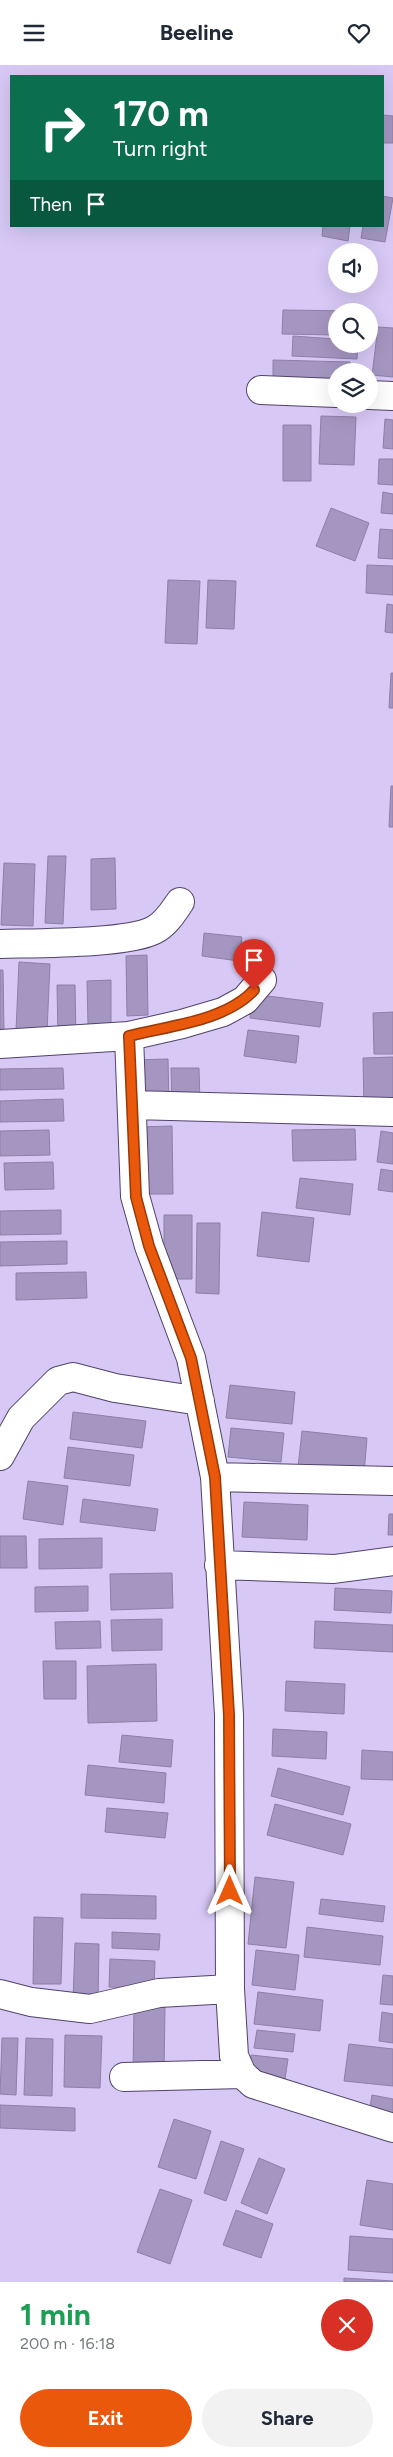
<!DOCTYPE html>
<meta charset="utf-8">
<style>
:root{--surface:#fff;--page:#f2f2f3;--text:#1f2937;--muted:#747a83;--accent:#ea580c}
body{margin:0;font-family:Figtree,sans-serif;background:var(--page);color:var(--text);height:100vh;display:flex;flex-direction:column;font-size:19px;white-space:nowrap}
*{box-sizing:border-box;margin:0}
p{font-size:16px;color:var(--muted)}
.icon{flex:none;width:28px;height:28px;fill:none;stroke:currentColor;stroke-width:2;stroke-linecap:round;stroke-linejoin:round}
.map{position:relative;height:2217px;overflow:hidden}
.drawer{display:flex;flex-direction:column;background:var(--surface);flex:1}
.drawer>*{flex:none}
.hud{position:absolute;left:10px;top:10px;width:374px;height:152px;border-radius:0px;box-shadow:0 5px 20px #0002;background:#0b6e4f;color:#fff;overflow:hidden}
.tools{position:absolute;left:328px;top:178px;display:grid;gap:10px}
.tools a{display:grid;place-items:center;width:50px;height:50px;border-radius:50%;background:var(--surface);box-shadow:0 5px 20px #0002;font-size:25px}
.pin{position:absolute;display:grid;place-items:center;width:42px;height:42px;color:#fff;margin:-51px -21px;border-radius:50% 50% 50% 0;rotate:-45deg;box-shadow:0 0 5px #0007}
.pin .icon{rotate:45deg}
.me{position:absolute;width:55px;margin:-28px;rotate:0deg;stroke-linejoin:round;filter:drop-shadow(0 0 4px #0008)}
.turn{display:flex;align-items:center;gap:18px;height:105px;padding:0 20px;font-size:22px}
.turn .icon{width:65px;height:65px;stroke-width:2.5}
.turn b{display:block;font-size:35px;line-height:42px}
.then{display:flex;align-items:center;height:48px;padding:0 20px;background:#0003;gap:10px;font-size:19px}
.round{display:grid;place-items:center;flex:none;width:52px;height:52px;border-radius:26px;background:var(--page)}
.overview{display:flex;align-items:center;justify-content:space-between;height:85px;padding:0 20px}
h1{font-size:30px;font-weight:700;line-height:38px;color:#1e9e55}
.action{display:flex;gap:10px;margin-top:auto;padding:10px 20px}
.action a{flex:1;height:58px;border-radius:30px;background:var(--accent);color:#fff;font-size:20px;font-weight:700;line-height:58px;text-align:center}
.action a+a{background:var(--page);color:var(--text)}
header{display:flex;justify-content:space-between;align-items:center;height:65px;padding:0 20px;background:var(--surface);font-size:22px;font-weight:700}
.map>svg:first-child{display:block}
.building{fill:#a596c1;stroke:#8d7fa8}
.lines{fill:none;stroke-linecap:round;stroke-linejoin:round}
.minor-casing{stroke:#514369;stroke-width:30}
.minor{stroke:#fff;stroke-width:28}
.route-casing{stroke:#983908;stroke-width:12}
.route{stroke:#ea580c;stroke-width:9}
</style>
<header><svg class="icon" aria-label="menu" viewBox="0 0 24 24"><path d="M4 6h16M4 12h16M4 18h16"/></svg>Beeline<svg class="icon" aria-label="heart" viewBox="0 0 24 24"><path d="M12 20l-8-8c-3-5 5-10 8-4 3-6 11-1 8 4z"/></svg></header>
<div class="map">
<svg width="393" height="2217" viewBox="0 0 393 2217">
<rect width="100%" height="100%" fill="#d7c8f5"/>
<!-- building -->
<path class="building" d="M382 50 393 51V78H382Z
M382 131 393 133 385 177 361 173 363 161H382Z
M323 161H350L348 176 322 171Z
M283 245 354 246H336V270L282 269Z
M378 262 393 263V312L372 310Z
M293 271 336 274V279H358L357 294 292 291Z
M273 295 350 297V306H336V325L273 324Z
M321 351 356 352 354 400 319 399Z
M385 354 393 355V384L383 383Z
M283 360H311V416H283Z
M379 394H393V420L378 419Z
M383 427 393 429V449L381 448Z
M331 443 369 458 355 496 316 481Z
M380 464 393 465V494L378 493Z
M367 500 393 501V530L366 528Z
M168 515 200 516 197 579 165 578Z
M208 515 236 516 234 564 206 563Z
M387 539 393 540V568L385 567Z
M391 608H393V643H389Z
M391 721H393V762H389Z
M48 791H66L63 859 45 858Z
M115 793 116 844 91 845V794Z
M4 798 35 799 33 861 1 860Z
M204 868 242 872 239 896 202 891Z
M147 890 148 950 127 951 126 891Z
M19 897 50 899 47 967 16 966Z
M0 905H3L4 966H0Z
M111 915V959L88 960 87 916Z
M57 920H75L76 972H58Z
M252 929 323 938 320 962 250 953Z
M393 947V989H374L373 948Z
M248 965 299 971 296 998 244 991Z
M393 992V1043L364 1044 363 993Z
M168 994 169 1037 134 1038 133 995Z
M63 1003 64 1024 0 1025V1004Z
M171 1003H199L200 1039 172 1040Z
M63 1034 64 1056 0 1057V1036Z
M172 1061 173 1129H137L136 1062Z
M355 1064 356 1095 293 1096 292 1065Z
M49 1065 50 1090 0 1091V1066Z
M381 1066 393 1068V1099L377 1097Z
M53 1097 54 1124 5 1125 4 1098Z
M381 1104 393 1106V1127L378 1125Z
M300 1113 353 1119 350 1150 296 1143Z
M61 1145V1169L0 1170V1146Z
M262 1147 314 1153 309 1197 257 1191Z
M164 1150H192V1214H164Z
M197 1158H220L219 1229 196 1228Z
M67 1176V1199L0 1201V1177Z
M86 1207 87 1233 16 1235V1208Z
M230 1320 295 1327 292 1359 226 1353Z
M73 1347 146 1356 142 1383 70 1374Z
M231 1363 284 1368 281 1397 228 1392Z
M302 1366 367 1373 364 1409 298 1402Z
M68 1382 134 1390 130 1421 64 1413Z
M28 1416 68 1421 63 1460 23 1454Z
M83 1434 158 1444 155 1466 80 1457Z
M244 1437 308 1440 307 1475 242 1472Z
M389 1449H393V1470H388Z
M0 1471H26L27 1503H0Z
M102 1473V1503L39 1504V1474Z
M172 1508 173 1543 111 1545 110 1509Z
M88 1521V1546L35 1547V1522Z
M335 1523 392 1526 391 1548 334 1545Z
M162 1554V1585L112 1586 111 1555Z
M100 1556 101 1583 56 1584 55 1557Z
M315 1556 393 1560V1587L314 1583Z
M43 1596H76V1634H44Z
M156 1599 157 1656 88 1658 87 1601Z
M286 1616 345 1619 344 1649 285 1646Z
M273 1664 327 1667 326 1694 272 1691Z
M122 1670 173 1675 171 1702 119 1697Z
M362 1685 393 1687V1715L361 1714Z
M88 1700 166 1708 164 1738 85 1730Z
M278 1703 350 1722 343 1750 271 1731Z
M275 1739 351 1759 343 1790 267 1770Z
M107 1743 168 1748 165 1773 105 1767Z
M255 1812 294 1817 286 1883 248 1879Z
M81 1829 156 1831V1854L81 1853Z
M321 1834 385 1841 383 1857 319 1849Z
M34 1852 63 1853 61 1919H33Z
M307 1862 383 1871 380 1900 304 1892Z
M112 1867 160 1869 159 1885 112 1883Z
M75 1878 99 1879 98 1937 73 1936Z
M256 1885 299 1890 295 1925 252 1920Z
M110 1894 155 1896 154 1923 109 1922Z
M383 1910 393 1911V1940L380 1939Z
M258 1927 323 1935 320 1966 254 1959Z
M134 1942H165L164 2007 133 2006Z
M382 1947 393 1949V1978L379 1976Z
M257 1965 295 1969 293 1987 254 1983Z
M65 1970 102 1971 100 2023 64 2022Z
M2 1973H18L16 2030 0 2029Z
M26 1973 53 1974 52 2031 24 2030Z
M349 1979 393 1984V2021L344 2016Z
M251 1990 288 1994 285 2014 249 2009Z
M372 2030 393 2034V2052L369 2048Z
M0 2040 75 2043V2066L0 2063Z
M174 2054 211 2066 196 2114 158 2102Z
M221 2076 244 2084 226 2136 204 2128Z
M259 2093 285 2104 267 2149 241 2138Z
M367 2115 393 2119V2165L360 2160Z
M160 2124 192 2135 170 2199 137 2187Z
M236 2145 273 2159 261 2193 223 2180Z
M350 2171 393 2174V2208L348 2205Z
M344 2213 393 2216V2217H344Z"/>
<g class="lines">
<!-- minor casing -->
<g class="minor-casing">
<path id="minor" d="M261 325 336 328
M369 330 393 331
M0 879C34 878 128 879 154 865 166 859 173 847 180 837
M129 971 135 1131 149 1181 191 1293 215 1412 229 1650 230 1924 234 1991 242 2009 253 2019 393 2063
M0 979 129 971 182 959 223 947 245 935 262 915
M132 1040 393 1047
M0 1391 21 1353 58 1316 73 1312 115 1323 200 1336
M215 1412 393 1416
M219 1500 334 1504 393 1496
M0 1929 31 1937 90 1944 159 1928 230 1924
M124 2012 242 2009"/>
</g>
<!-- minor -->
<use href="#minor" class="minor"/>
</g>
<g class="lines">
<!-- route casing -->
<g class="route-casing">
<path id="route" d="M230 1826 229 1650 215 1412 191 1293 149 1181 136 1132 129 971C168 961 226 956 254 925"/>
</g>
<!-- route -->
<use href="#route" class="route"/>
</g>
</svg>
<div class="tools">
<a><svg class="icon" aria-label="sound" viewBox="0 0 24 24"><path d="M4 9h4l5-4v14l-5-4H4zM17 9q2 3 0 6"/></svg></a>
<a><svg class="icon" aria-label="search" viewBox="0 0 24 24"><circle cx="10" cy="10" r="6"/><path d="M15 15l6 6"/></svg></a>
<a><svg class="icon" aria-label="layers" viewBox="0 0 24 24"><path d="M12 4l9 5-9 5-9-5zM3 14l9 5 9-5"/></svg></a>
</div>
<div class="pin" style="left:254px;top:925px;background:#d93025"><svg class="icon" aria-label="arrive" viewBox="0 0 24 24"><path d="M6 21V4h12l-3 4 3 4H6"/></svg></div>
<svg class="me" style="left:230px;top:1826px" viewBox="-20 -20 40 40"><path d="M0-17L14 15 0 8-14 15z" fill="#ea580c" stroke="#fff" stroke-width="4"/></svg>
<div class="hud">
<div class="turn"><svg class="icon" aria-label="right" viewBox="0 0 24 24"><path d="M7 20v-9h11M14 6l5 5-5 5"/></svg><div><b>170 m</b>Turn right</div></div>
<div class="then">Then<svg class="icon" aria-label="arrive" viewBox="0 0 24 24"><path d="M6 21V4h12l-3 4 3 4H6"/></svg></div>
</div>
</div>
<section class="drawer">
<div class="overview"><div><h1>1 min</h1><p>200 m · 16:18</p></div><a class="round" style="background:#d93025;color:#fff"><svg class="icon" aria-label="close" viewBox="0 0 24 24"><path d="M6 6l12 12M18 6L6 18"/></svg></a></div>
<div class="action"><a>Exit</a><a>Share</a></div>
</section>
